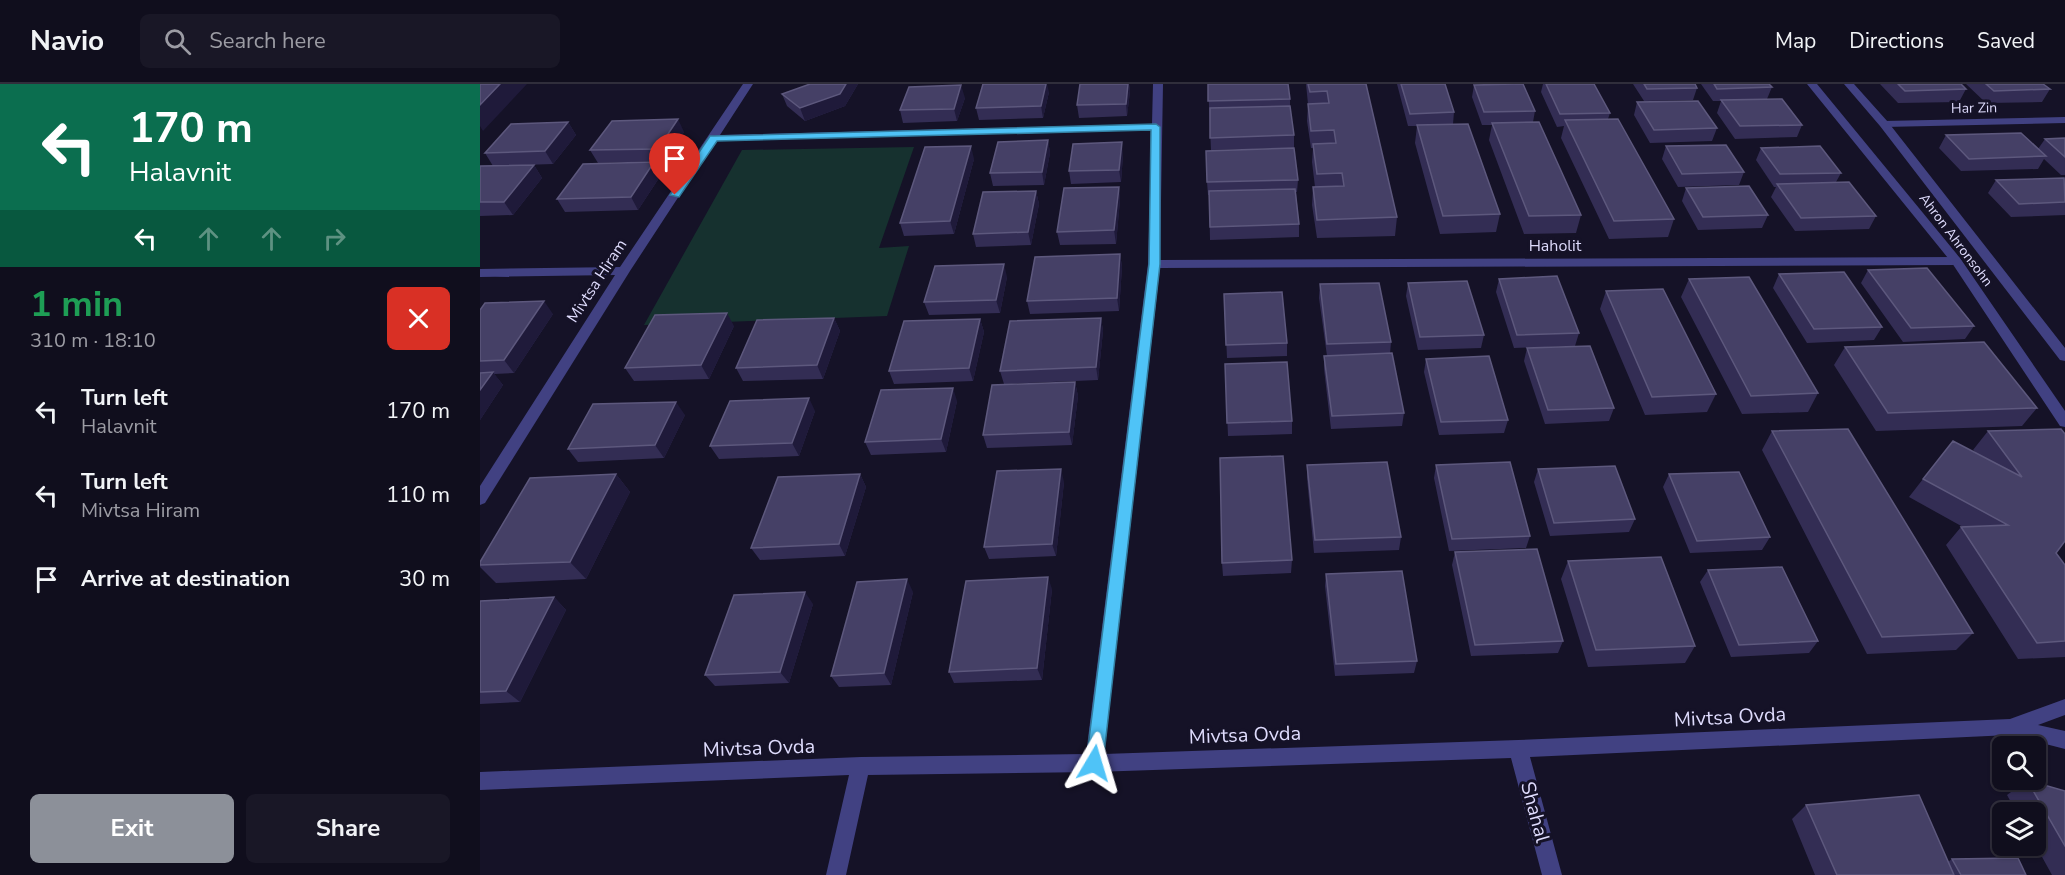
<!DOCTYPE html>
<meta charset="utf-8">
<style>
:root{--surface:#100e1d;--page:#191726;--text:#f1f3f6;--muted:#9c9ca4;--line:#302e3b;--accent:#8c9099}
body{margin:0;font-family:"Nunito Sans",sans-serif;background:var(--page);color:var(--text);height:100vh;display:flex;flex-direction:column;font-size:22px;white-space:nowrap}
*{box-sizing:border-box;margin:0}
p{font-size:20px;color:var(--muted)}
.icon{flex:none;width:33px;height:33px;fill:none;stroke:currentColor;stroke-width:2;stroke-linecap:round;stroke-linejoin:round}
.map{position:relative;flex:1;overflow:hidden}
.panel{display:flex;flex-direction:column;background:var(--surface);width:480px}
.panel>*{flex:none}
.guide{background:#0b6e4f;color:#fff;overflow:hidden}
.controls{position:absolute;left:1512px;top:652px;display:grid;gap:12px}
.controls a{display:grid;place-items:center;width:54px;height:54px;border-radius:9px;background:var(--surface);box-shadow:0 2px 4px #0004,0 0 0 2px var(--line);font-size:30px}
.pin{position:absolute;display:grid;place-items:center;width:51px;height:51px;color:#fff;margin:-62px -26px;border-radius:50% 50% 50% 0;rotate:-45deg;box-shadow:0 0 6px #0007}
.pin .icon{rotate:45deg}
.me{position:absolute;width:66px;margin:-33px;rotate:7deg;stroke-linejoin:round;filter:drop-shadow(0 0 4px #0008)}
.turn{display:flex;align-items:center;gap:21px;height:126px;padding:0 30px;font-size:27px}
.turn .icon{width:78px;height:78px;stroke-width:2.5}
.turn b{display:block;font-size:42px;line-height:51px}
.lanes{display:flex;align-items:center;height:57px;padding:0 30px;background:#0003;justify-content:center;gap:30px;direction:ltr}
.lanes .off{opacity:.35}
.round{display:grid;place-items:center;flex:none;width:63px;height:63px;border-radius:9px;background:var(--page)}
.summary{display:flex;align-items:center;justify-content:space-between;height:102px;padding:0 30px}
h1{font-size:36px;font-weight:700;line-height:45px;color:#1e9e55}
.action{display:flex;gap:12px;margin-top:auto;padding:12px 30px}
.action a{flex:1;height:69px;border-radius:9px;background:var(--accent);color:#fff;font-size:24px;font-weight:700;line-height:69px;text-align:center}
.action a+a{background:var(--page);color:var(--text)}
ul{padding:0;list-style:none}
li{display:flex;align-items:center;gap:18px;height:84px;padding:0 30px}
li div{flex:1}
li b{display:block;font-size:22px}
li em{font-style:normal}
header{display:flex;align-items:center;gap:36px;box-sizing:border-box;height:84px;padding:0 30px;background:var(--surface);border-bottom:2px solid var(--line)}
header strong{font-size:28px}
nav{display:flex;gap:33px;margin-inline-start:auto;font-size:21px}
.search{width:420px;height:54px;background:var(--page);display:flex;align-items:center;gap:15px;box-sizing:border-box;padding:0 21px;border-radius:9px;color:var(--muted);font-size:22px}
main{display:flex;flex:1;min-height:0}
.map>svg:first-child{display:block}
.green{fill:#16312f}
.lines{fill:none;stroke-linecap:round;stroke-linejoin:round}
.minor{fill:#414182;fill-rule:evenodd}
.tertiary{fill:#414182;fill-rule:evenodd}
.wall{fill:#332d54}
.shaded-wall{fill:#1f1a3a}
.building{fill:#454066;stroke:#5d587d;stroke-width:1.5}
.route{fill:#4fc3f7;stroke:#337fa1;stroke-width:1.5}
.labels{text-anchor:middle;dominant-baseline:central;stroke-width:6;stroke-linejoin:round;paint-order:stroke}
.far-street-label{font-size:14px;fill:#dedbfc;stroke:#151227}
.street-label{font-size:16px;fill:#dedbfc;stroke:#151227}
.near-street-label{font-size:20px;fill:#dedbfc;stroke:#151227}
</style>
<header>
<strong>Navio</strong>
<div class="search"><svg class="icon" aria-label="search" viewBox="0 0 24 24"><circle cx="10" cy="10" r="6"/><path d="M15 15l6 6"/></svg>Search here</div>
<nav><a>Map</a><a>Directions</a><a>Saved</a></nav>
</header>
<main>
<section class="panel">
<div class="guide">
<div class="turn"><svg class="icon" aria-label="left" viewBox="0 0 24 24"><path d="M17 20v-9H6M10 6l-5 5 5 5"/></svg><div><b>170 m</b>Halavnit</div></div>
<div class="lanes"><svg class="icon" aria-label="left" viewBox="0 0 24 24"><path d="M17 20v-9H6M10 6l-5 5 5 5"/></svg><svg class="icon off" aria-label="ahead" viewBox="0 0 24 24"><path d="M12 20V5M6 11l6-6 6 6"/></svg><svg class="icon off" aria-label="ahead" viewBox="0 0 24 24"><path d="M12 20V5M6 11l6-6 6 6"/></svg><svg class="icon off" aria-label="right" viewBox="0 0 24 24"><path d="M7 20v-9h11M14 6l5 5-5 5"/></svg></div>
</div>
<div class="summary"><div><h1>1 min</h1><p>310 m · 18:10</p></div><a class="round" style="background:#d93025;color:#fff"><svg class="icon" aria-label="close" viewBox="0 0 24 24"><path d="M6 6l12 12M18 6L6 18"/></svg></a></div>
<ul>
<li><svg class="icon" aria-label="left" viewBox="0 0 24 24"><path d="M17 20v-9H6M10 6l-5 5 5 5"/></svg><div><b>Turn left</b><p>Halavnit</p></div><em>170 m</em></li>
<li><svg class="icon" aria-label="left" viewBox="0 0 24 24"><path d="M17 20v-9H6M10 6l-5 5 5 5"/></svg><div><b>Turn left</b><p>Mivtsa Hiram</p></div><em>110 m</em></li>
<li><svg class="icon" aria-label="arrive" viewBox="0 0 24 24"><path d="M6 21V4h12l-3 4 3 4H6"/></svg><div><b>Arrive at destination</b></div><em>30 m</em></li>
</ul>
<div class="action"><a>Exit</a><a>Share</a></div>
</section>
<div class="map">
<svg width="1585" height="791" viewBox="0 0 1585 791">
<rect width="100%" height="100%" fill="#151227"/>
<!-- green -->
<path class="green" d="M434 63 399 164 429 162 407 232 164 241 262 66Z"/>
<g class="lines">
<!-- minor -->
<path class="minor" d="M263 0H273L240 51 672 40 673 0H683L680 176 1476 173 1482 177 1476 181 680 184 624 670 1038 656 1530 635 1585 615V631L1558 641 1585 647V665L1530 651 1050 673 1082 791H1062L1031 674 614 688 388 691 366 791H346L369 691 0 706V688L381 673 606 670 668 180 672 46 235 57 150 187 5 419 0 421V402L135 191 0 193V185L140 183Z
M1585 33V39L1404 43 1399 40 1404 37Z"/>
<!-- tertiary -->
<path class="tertiary" d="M1327 0H1337L1480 174 1585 327V343L1580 342 1472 179Z
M1364 0H1374L1408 38 1585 264V277L1580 276 1400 42Z"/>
</g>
<!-- wall -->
<path class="wall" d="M330 0H378L365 22 325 37 307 22 302 10Z
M600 0H649L650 7 647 32 599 34 597 21Z
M728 0 810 15V22L814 51V64L731 66Z
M826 0H886L917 133 915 152 837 154 832 121 833 103H835L832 78 833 64H831L827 37 828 20Z
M917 0H965L974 28 973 40 1020 130 1016 148 960 150 935 59 937 42H928Z
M1063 0H1114L1130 29 1128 35 1194 135 1188 153 1129 155 1081 54 1084 42 1077 43 1061 8Z
M1153 0H1215L1217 4 1213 16 1164 17Z
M1221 0H1289L1292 3 1287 15 1322 41 1317 53 1255 55 1237 29 1241 17H1233Z
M1400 0H1481L1486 5 1479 18 1418 19Z
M1486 0H1563L1570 5 1562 18 1506 19Z
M994 1 1055 27 1053 38 1101 131 1096 149 1044 150 1009 56 1012 41H1002L992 13Z
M569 8 563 34 499 36 496 24Z
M485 14 477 37 423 39 420 26Z
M1157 18 1237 44 1232 57 1170 59 1154 31Z
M88 38 96 51 73 80 13 82 5 69Z
M204 48 185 77 118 79 110 66Z
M1466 51 1558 65 1565 55 1585 54V91H1581L1564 75 1558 85 1481 87 1459 64Z
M568 56 570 69 564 101 513 102 510 89Z
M1186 62 1264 88 1259 101 1198 103 1182 75Z
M1281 64 1361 89 1356 98 1396 132 1389 145 1315 147 1291 113 1296 103H1294L1276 76Z
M643 71 641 98 591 100 589 87Z
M494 75 474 150 424 152 420 139Z
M54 81 62 94 33 131 0 132V82Z
M181 91 158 126 85 128 77 115Z
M1585 94V131L1531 133 1508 109 1516 96Z
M818 96 817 108H816L819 140V153L730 156 729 111H728L727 98Z
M639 103 640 116 636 160 580 161 577 148Z
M1206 104 1288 131 1282 144 1218 146 1202 117Z
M556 107 559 120 551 161 496 163 493 150Z
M640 170 642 183 639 227 550 230 547 217Z
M1388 186 1494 242 1485 255 1423 258 1381 199Z
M1299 190 1402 243 1394 256 1327 259 1293 204Z
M527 193 520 229 449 231 444 218Z
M1019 195 1099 249 1095 262 1034 264 1016 208Z
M1209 195 1338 309 1328 328 1262 330 1201 213Z
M928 199 1004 251 1001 264 938 266 926 212Z
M840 200 911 258 910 270 924 329 922 342 851 345 844 285V272H847L839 214Z
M1126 207 1236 310 1227 328 1165 331 1120 225Z
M744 210 807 259V272L747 274Z
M0 226 73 230 34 289 14 290 23 301 0 336Z
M354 234 360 247 343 295 263 297 256 284Z
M621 234 623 247 618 296 524 300 520 287Z
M500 235 504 248 493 297 414 300 409 287Z
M254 242 229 295 154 297 145 284Z
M1365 263 1557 324 1542 342 1396 347 1354 281Z
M1047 264 1134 324 1129 337 1065 340 1044 277Z
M946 275 1028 336 1024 349 959 351 944 288Z
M745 280 812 337V350L748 352Z
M595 298 598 312 592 361 507 364 503 351Z
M477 317 466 368 391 371 385 358Z
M335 327 319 372 239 375 230 362Z
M205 331 184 374 98 378 88 365Z
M1581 345 1576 469 1585 481V573L1538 575 1466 461 1481 443H1483L1429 413 1443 395 1496 369 1493 366 1508 347Z
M1292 347 1493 549 1476 566 1387 570 1282 366Z
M827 381 921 453 919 466 834 469 827 394Z
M956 381 1050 452 1046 464 969 467 954 394Z
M1058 385 1155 435 1149 448 1070 452 1054 398Z
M136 390 150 408 106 495 16 499 0 483V478Z
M380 390 386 403 365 472 280 476 271 464Z
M1189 390 1290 453 1282 466 1210 469 1183 403Z
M584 398 576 472 509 475 504 463Z
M975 468 1083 557 1078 569 991 572 972 481Z
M812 476 811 489 743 492 742 479Z
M1088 477 1215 562 1205 579 1108 583 1081 495Z
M1228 486 1338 557 1329 569 1251 573 1220 498Z
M846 490 937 577 934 589 855 592 845 502Z
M572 505 562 596 474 599 469 588Z
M433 508 411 601 359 603 351 592Z
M74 513 86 526 40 618 0 620V517Z
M333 520 309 599 235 602 225 591Z
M1547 696 1585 707V791H1572L1556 762V729H1537L1527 711Z
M1326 721 1468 778 1472 775 1546 791H1335L1312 735Z"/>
<!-- shaded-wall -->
<path class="shaded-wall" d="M20 0H47L3 47 0 42V21Z
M366 0H378L365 22 325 37 320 24Z
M566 0H567L569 8 563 34 561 22Z
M648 0H649L650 7 647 32 646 20Z
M481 1 485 14 477 37 474 25Z
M198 35 204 48 185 77 178 65Z
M88 38 96 51 73 80 65 67Z
M568 56 570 69 564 101 562 88Z
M642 58 643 71 641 98 639 86Z
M491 62 494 75 474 150 470 137Z
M174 78 181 91 158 126 151 113Z
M54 81 62 94 33 131 24 118Z
M639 103 640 116 636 160 634 146Z
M556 107 559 120 551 161 548 148Z
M640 170 642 183 639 227 637 214Z
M524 180 527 193 520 229 516 216Z
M64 217 73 230 34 289 24 276Z
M247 229 254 242 229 295 221 281Z
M354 234 360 247 343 295 337 281Z
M621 234 623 247 618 296 616 283Z
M500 235 504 248 493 297 489 284Z
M13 288 23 301 0 336V306Z
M595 298 598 312 592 361 589 348Z
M473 304 477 317 466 368 461 355Z
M329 314 335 327 319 372 312 359Z
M196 318 205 331 184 374 175 361Z
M581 385 584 398 576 472 572 460Z
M136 390 150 408 106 495 90 478Z
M380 390 386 403 365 472 359 460Z
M568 493 572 505 562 596 557 584Z
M427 495 433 508 411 601 404 589Z
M325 508 333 520 309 599 300 588Z
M74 513 86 526 40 618 26 607Z"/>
<!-- building -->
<path class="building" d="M0 0H20L0 21Z
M330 0H366L360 10 320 24 302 10Z
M503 0H566L561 22 496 24Z
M600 0H648L646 20 597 21Z
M728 0H808L810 15 728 17Z
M828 0H886L917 133 837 136 833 103 864 102 862 89 837 90 833 60 856 59 854 46 831 47 828 20 849 19 847 7 830 8Z
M921 0H965L974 28 930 30Z
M1035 0H1043L1055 27 1004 28 994 1Z
M1066 0H1114L1130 29 1080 30Z
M1164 0H1215L1217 4 1167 5Z
M1234 0H1289L1292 3 1237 5Z
M1418 0H1481L1486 5 1425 7Z
M1506 0H1563L1570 5 1514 7Z
M481 1 474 25 420 26 429 3Z
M1302 15 1322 41 1260 42 1241 16Z
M1218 17 1237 44 1174 46 1157 18Z
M810 22 814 51 730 54V24Z
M198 35 178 65 110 66 132 37Z
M1138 35 1194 135 1134 137 1085 36Z
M88 38 65 67 5 69 31 40Z
M1059 38 1101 131 1049 132 1012 39Z
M988 40 1020 130 963 132 937 41Z
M1541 49 1566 72 1489 75 1466 51Z
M1585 54V73L1565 55Z
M568 56 562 88 510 89 518 58Z
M642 58 639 86 589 87 593 60Z
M1246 61 1264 88 1202 90 1186 62Z
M491 62 470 137 420 139 445 63Z
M1340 62 1361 89 1300 90 1281 64Z
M814 64 818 96 727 98 726 67Z
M174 78 151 113 77 115 103 80Z
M54 81 24 118H0V82Z
M1584 94 1585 118 1539 120 1516 96Z
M1369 98 1396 132 1321 134 1297 100Z
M1269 102 1288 131 1223 133 1206 104Z
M639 103 634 146 577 148 584 104Z
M815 105 819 140 730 143 729 107Z
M556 107 548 148 493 150 503 108Z
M640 170 637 214 547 217 555 173Z
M524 180 516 216 444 218 455 182Z
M1447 184 1494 242 1431 244 1388 186Z
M1364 188 1402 243 1334 245 1299 190Z
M1077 192 1099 249 1037 251 1019 195Z
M1269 193 1338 309 1271 312 1209 195Z
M987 197 1004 251 940 253 928 199Z
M899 199 911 258 847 260 840 200Z
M1183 205 1236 310 1172 313 1126 207Z
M802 208 807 259 746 261 744 210Z
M64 217 24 276 0 277V226L5 219Z
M247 229 221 281 145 284 175 231Z
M354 234 337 281 256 284 277 236Z
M621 234 616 283 520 287 530 237Z
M500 235 489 284 409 287 424 237Z
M1504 258 1557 324 1408 329 1365 263Z
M1110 262 1134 324 1068 326 1047 264Z
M912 269 924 329 852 332 844 272Z
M1009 272 1028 336 961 338 946 275Z
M807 278 812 337 747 339 745 280Z
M13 288 0 306V289Z
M595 298 589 348 503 351 512 301Z
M473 304 461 355 385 358 401 306Z
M329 314 312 359 230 362 250 317Z
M196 318 175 361 88 365 113 320Z
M1368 345 1493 549 1402 553 1292 347Z
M1581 345 1585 350V457L1576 469 1585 481V557L1557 559 1481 443 1528 441 1443 395 1473 357 1542 393 1508 347Z
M803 372 812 476 742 479 740 374Z
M907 378 921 453 835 456 827 381Z
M1030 378 1050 452 972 455 956 381Z
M1135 382 1155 435 1074 439 1058 385Z
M581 385 572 460 504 463 517 387Z
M1259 388 1290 453 1217 457 1189 390Z
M136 390 90 478 0 481V478L50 394Z
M380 390 359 460 271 464 298 393Z
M1057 465 1083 557 995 561 975 468Z
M1181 473 1215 562 1116 566 1088 477Z
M1302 483 1338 557 1259 561 1228 486Z
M922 487 937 577 856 580 846 490Z
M568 493 557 584 469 588 486 497Z
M427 495 404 589 351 592 377 498Z
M325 508 300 588 225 591 254 511Z
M74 513 26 607 0 608V517Z
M1547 696 1585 707V762Z
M1439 711 1474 791H1357L1326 721Z
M1538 774 1546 791H1481L1472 775Z"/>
<!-- route -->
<path class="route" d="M676 40 680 43V180L623 679 620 685 614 687 608 685 606 679 669 180 671 46 237 57 199 113 190 111 230 52H234Z"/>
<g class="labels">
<!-- far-street labels -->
<g class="far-street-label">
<text transform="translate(1494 24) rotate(-1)">Har Zin</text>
<text transform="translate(1476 156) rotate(53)">Ahron Ahronsohn</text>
</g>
<!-- street labels -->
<g class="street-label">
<text x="1075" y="162">Haholit</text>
<text transform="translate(117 197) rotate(-57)">Mivtsa Hiram</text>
</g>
<!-- near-street labels -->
<g class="near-street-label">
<text transform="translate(1250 633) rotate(-3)">Mivtsa Ovda</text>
<text transform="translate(765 651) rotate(-2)">Mivtsa Ovda</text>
<text transform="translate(279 664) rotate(-2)">Mivtsa Ovda</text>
<text transform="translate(1055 728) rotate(75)">Shahal</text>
</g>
</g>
</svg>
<div class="controls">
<a><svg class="icon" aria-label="search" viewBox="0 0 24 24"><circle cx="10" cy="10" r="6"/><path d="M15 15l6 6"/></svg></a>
<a><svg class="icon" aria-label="layers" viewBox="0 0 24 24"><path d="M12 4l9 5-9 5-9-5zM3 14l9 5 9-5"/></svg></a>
</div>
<div class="pin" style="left:195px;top:111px;background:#d93025"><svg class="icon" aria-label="arrive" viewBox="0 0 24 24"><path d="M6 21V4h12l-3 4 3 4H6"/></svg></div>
<svg class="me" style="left:614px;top:679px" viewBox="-20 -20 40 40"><path d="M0-17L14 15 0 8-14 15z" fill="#4fc3f7" stroke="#fff" stroke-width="4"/></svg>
</div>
</main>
